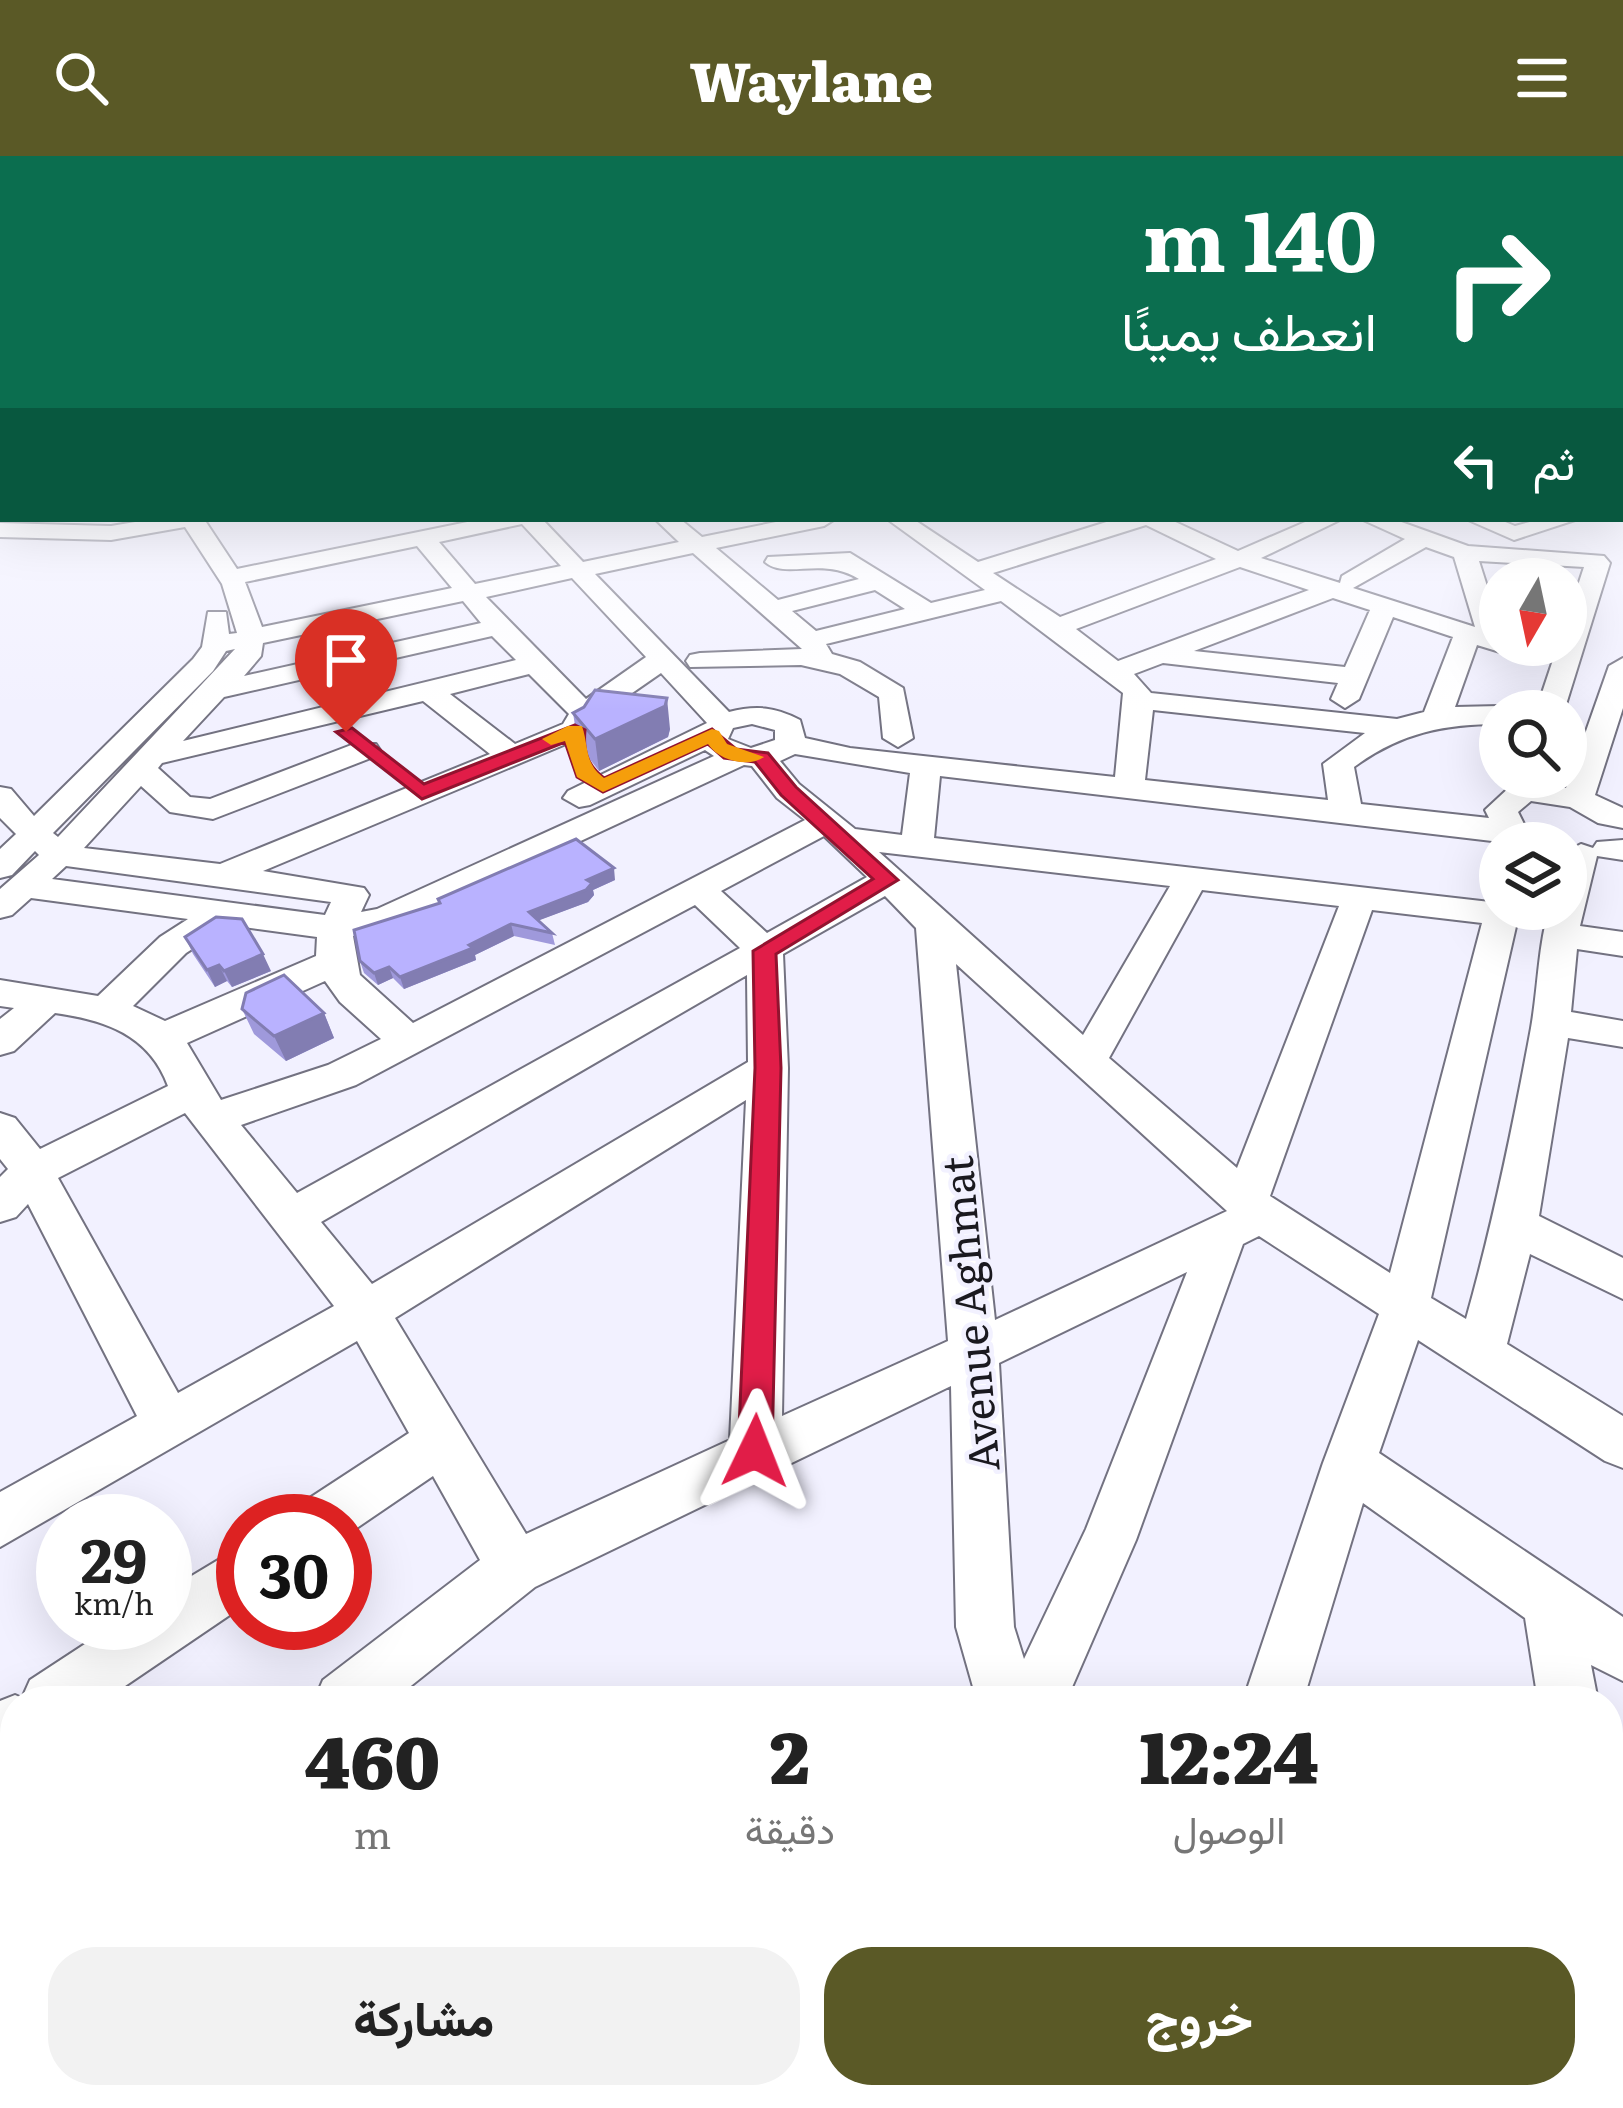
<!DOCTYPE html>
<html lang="ar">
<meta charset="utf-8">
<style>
:root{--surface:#fff;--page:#f2f2f2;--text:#222;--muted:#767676;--accent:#5a5926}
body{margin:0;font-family:Literata,Vazirmatn,serif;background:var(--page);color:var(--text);direction:rtl;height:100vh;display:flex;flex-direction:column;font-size:45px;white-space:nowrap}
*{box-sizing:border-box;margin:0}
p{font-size:39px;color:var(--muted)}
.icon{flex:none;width:66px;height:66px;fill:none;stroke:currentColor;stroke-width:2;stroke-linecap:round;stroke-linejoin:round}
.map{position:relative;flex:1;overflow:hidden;direction:ltr}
.panel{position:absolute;left:0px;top:1530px;width:1623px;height:423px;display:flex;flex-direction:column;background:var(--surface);border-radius:48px 48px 0 0;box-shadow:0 12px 48px #0002;direction:rtl}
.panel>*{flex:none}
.hud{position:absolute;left:0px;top:0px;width:1623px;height:366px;box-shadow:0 12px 48px #0002;direction:rtl;background:#0b6e4f;color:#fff;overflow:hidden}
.needle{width:78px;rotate:189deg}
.fabs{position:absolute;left:1479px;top:402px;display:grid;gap:24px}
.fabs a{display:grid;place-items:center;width:108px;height:108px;border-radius:50%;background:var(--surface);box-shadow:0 12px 48px #0002;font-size:60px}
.speed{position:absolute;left:36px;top:1338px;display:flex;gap:24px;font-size:60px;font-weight:700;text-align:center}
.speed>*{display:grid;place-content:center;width:156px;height:156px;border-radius:50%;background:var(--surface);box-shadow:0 12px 48px #0002;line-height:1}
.speed small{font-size:30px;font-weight:400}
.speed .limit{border:18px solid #d22;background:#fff;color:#111}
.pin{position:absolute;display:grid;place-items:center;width:102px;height:102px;color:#fff;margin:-123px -51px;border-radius:50% 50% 50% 0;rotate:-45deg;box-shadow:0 0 12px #0007}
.pin .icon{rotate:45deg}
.me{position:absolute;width:132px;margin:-66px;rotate:2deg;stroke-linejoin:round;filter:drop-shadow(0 0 9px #0008)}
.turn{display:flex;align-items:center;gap:42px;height:252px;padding:0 48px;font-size:54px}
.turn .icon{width:156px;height:156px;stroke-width:2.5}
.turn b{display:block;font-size:84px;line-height:102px}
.then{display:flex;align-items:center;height:114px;padding:0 48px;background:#0003;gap:24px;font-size:45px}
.eta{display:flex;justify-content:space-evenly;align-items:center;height:204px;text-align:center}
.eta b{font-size:72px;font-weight:800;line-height:84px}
.cta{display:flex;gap:24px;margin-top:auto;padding:24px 48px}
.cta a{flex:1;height:138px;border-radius:48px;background:var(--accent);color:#fff;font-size:48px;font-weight:800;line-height:138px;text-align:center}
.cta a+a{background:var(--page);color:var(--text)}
header{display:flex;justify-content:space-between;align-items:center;height:156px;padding:0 48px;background:var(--accent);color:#fff;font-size:54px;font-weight:800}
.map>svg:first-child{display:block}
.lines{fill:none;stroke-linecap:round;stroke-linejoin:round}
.minor-casing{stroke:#737281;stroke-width:4}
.minor{fill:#fff;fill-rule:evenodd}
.wall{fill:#9f99db}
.shaded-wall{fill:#827db2}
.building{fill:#b9b2ff;stroke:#827db2;stroke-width:3}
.route{fill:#e11d48;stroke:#92132f;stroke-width:3}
.slow{fill:#f59e0b}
.labels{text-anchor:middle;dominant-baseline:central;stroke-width:9;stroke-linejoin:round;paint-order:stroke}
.street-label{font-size:42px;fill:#1a191f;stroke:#f2f1ff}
</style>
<header><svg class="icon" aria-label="menu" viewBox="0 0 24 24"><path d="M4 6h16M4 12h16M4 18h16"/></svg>Waylane<svg class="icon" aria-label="search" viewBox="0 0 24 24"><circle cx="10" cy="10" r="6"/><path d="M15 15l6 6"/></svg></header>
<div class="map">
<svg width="1623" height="1952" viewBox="0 0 1623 1952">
<rect width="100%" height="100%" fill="#f2f1ff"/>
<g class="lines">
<!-- minor casing -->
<g class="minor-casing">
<path id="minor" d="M0 289H3V301H0Z
M1620 299H1623V312H1620Z
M0 321H3V334H0Z
M1620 331 1623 332V347L1620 346Z
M153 363H204L237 413 482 363H542L583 406 679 386 655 363H680L702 381 791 363H835L824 370 716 392 778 444 859 423C822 400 786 424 765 406L768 401 850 397 931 447 985 434 887 363H913L978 406 1116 363H1169L1238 395 1312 363H1342L1261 402 1340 427 1342 420 1405 383 1361 363H1393L1468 390 1604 400 1610 407 1564 555H1536L1558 489H1566V466L1584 411 1479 405 1499 468 1488 475 1500 479V489H1513L1500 496 1477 489 1455 551 1500 550 1512 555H1500V568C1443 568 1400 577 1354 611L1361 648 1489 662 1485 654 1513 628 1566 632 1609 510 1623 502V552L1595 639 1623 652V672L1598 667 1570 651 1531 645 1518 656 1524 668 1545 685 1509 687 940 620 934 682 1490 746 1500 743V753H1520L1431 1142 1466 1163C1493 1067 1513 970 1531 872 1538 832 1538 792 1549 753H1566V696L1581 688 1593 692 1597 686 1623 684V704L1597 700 1580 770 1623 776V800L1577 793 1571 856 1623 865V891L1568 882 1539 1060 1623 1102V1143L1530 1098 1507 1188 1623 1260V1312L1605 1305 1418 1184 1379 1297 1623 1461V1525L1591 1509 1598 1545H1538L1525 1462 1363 1347 1303 1545H1243L1323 1307 1379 1158 1259 1080 1243 1088 1136 1384 1066 1545H977L956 1471 951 1230 535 1431 392 1545H314L323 1524 480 1404 433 1320 345 1380V1365H294L302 1347 409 1277 357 1185 0 1391V1336L137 1260 28 1048 16 1061 0 1066V1021L8 1013 0 1003V957L15 962 40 993 168 930C149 878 104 864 55 857L14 895 0 899V863L14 852 0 850V824L98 840 160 781 188 763 31 742 12 759 0 762V733L39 699 35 695 12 719 0 722V693L16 678 0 662V631L11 633 34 660 193 503 202 491 208 456H226L229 478 237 477 222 428 185 371 111 384 0 381V367L111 370ZM522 368 561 410 475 428 439 386ZM1146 369 1216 403 1060 461 993 417ZM417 390 452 432 262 471 245 426ZM1426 391 1454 401 1475 471 1353 432ZM693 397 802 493 700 497 690 499 686 505 690 511 801 509 840 518 879 541 883 582 898 591 913 582 903 532 860 506 832 498 826 488 1001 445 1123 537 1115 621 850 592 805 582 800 564C775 551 756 549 729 556L595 418ZM1240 411 1309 434 1118 505 1076 473ZM572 422 646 501 586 543 486 441ZM875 434 905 453 816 475 792 455ZM1333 442 1370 454 1345 511 1194 495ZM463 445 481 467 244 520 261 500 263 487ZM1393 461 1453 481 1424 556 1397 563 1151 537 1134 518 1163 507 1338 527 1331 543 1345 552 1359 543ZM492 480 516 504 183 585 224 541ZM235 493 58 681 53 677 213 515 226 495ZM661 517 707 567 568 635 563 642 579 651 590 649 705 594 714 600 377 753 361 756 369 739 364 732 263 715 585 580 596 562ZM529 518 569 558 563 568 515 588 450 538ZM423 545 490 598 220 708 84 692 141 630 170 656 213 663 376 600 380 594 376 588H354L210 643 190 641 158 612 162 607ZM1153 554 1365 577 1323 608 1328 644 1145 624ZM752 568 775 574V584L751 592 728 583 733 572ZM795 598 910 617 902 679 855 673 799 628 780 605ZM744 609 752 610 777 642 805 664 413 867 360 819 353 780 398 770ZM824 680 867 721 767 777 721 735ZM879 696 1170 730 1083 879ZM66 710 331 746 325 759 52 723ZM1202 734 1339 750 1237 1012 1109 902ZM885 740 916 772 948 1185 782 1260 788 912 783 798ZM695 749 740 792 297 1037 241 969 356 929ZM1372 754 1482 767 1390 1117 1270 1040ZM229 769 317 781 316 800 165 865 133 850 186 797ZM956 808 1227 1055 995 1164ZM747 819 748 906 372 1128 321 1066ZM325 825 340 846 381 883 328 909 221 944 187 887ZM746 944 730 1284 526 1378 395 1162ZM185 957 334 1150 178 1237 58 1022ZM1187 1116 1086 1373 1024 1503 1014 1471 999 1207Z
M1466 363H1498L1515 370 1541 363H1578L1514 384Z
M243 1389V1450L103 1545H15V1603L0 1609V1545L15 1539 22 1542 30 1524 117 1467H165V1436Z
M1608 1722 1623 1728V1799L1608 1793Z
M1608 1895 1623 1901V1952H1581L1575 1938H1608Z
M1091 1938H1163V1952H1091Z"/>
</g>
<!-- minor -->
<use href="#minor" class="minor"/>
</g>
<!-- wall -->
<path class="wall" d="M584 551 670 573 668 581 599 615 578 588 573 557Z
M615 724 593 734 594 739 588 746 539 764 552 777 555 789 514 780 475 799 476 804 404 833 393 822 378 829 364 817 360 805 439 747 438 743Z
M185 781 271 815 232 831 227 825 215 831 193 798Z
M242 853 324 857 334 882 286 905 254 878Z"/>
<!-- shaded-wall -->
<path class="shaded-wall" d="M667 542 670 573 668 581 599 615 595 583Z
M614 712 615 724 593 734 594 739 588 746 532 767 529 756 587 724Z
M511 768 514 780 475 799 476 804 404 833 400 821Z
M263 798 271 815 232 831 224 815Z
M219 809 227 825 215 831 207 814Z
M389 811 393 822 378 829 374 817Z
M324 857 334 882 286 905 274 880Z"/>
<!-- building -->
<path class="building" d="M595 534 667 542 665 550 595 583 573 557 584 551Z
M576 683 614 712 587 724 592 727 586 734 529 756 552 777 511 768 469 789 473 792 400 821 389 811 374 817 360 805 354 774 440 747 438 743Z
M216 761 242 763 263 798 224 815 219 809 207 814 185 781Z
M284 819 324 857 274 880 242 853 246 837Z"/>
<!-- sky -->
<linearGradient id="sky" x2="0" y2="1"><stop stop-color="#88a6e3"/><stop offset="0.51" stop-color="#f9f9ff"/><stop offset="1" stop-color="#f9f9ff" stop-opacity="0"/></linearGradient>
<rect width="1623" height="554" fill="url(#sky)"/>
<!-- route -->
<path class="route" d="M575 569 585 574C583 595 587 609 604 622L712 573 736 593 768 597 796 631 898 724 776 798 781 912 772 1295 767 1306 755 1311 743 1306 738 1295 755 912 753 795 873 723 781 639 755 606 724 602 708 588 603 636 577 621 565 586 422 643 336 576 352 572 424 628Z"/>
<!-- slow -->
<path class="slow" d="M568 570H582C589 591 584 607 604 622L712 573 719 575 727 588 764 601C749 612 719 605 708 588L603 636 577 621 565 585 551 589 542 583Z"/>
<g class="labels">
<!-- street labels -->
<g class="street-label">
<text transform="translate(968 1158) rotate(-95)">Avenue Aghmat</text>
</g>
</g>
</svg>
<div class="fabs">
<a><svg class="needle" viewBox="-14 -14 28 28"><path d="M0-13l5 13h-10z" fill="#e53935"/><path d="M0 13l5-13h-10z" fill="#767676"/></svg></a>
<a><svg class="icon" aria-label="search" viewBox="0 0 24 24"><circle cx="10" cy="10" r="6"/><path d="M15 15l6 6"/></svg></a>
<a><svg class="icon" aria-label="layers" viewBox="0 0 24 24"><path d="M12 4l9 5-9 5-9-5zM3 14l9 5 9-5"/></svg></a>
</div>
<div class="speed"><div>29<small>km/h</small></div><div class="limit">30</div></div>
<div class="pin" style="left:346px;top:576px;background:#d93025"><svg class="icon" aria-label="arrive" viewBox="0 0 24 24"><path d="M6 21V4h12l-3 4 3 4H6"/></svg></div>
<svg class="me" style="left:755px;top:1295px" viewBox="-20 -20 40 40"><path d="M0-17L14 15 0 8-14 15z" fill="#e11d48" stroke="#fff" stroke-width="4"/></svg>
<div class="hud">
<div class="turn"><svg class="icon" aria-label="right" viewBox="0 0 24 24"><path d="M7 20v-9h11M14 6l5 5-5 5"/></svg><div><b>140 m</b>انعطف يمينًا</div></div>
<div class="then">ثم<svg class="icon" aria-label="left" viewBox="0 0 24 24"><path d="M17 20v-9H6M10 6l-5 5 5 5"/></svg></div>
</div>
<section class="panel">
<div class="eta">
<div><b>12:24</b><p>الوصول</p></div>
<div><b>2</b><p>دقيقة</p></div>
<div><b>460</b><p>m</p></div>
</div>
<div class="cta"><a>خروج</a><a>مشاركة</a></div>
</section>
</div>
